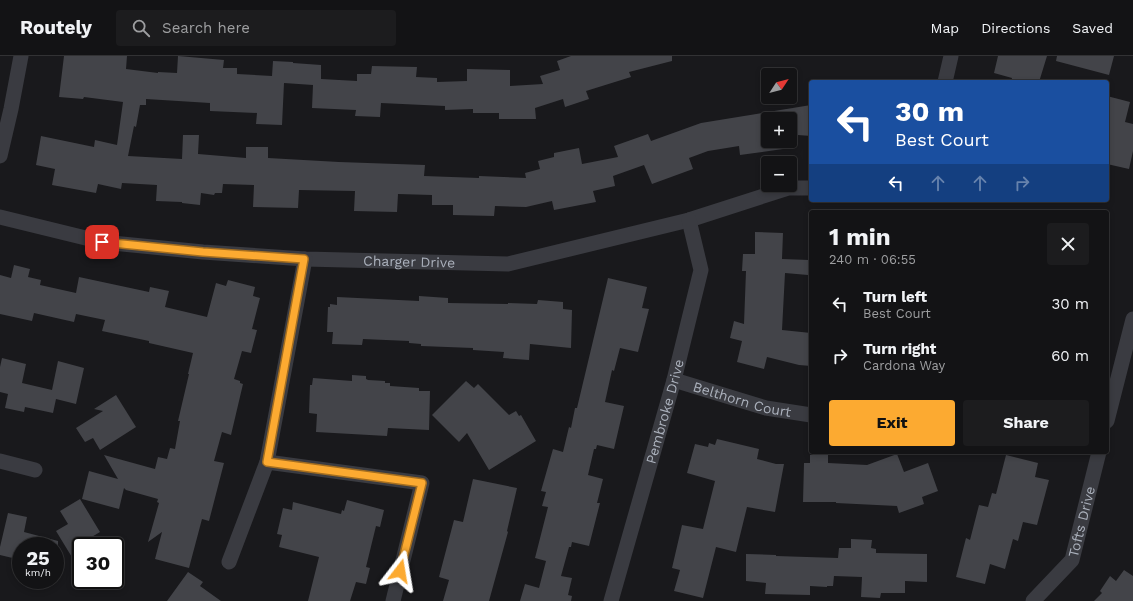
<!DOCTYPE html>
<meta charset="utf-8">
<style>
:root{--surface:#131315;--page:#1c1c1e;--text:#f1f3f6;--muted:#9d9ea0;--line:#323234;--accent:#fcaa31}
body{margin:0;font-family:"Work Sans",sans-serif;background:var(--page);color:var(--text);height:100vh;display:flex;flex-direction:column;font-size:15px;white-space:nowrap}
*{box-sizing:border-box;margin:0}
p{font-size:13px;color:var(--muted)}
.icon{flex:none;width:22px;height:22px;fill:none;stroke:currentColor;stroke-width:2;stroke-linecap:round;stroke-linejoin:round}
.map{position:relative;flex:1;overflow:hidden}
.details{position:absolute;left:809px;top:154px;width:300px;height:244px;display:flex;flex-direction:column;background:var(--surface);border-radius:4px;box-shadow:0 2px 6px #0003,0 0 0 1px var(--line)}
.details>*{flex:none}
.banner{position:absolute;left:809px;top:24px;width:300px;height:122px;border-radius:4px;box-shadow:0 2px 6px #0003,0 0 0 1px var(--line);background:#1a4fa0;color:#fff;overflow:hidden}
.needle{width:26px;rotate:54deg}
.controls{position:absolute;left:761px;top:12px;display:grid;gap:8px}
.controls a{display:grid;place-items:center;width:36px;height:36px;border-radius:4px;background:var(--surface);box-shadow:0 2px 6px #0003,0 0 0 1px var(--line);font-size:20px}
.speed{position:absolute;left:12px;top:481px;display:flex;gap:8px;font-size:20px;font-weight:700;text-align:center}
.speed>*{display:grid;place-content:center;width:52px;height:52px;border-radius:50%;background:var(--surface);box-shadow:0 2px 6px #0003,0 0 0 1px var(--line);line-height:1}
.speed small{font-size:10px;font-weight:400}
.speed .limit{border:2px solid #111;border-radius:6px;background:#fff;color:#111}
.pin{position:absolute;display:grid;place-items:center;width:34px;height:34px;color:#fff;margin:-17px;border-radius:8px;box-shadow:0 2px 6px #0006}
.me{position:absolute;width:44px;margin:-22px;rotate:14deg;stroke-linejoin:round;filter:drop-shadow(0 0 3px #0008)}
.turn{display:flex;align-items:center;gap:14px;height:84px;padding:0 20px;font-size:18px}
.turn .icon{width:52px;height:52px;stroke-width:2.5}
.turn b{display:block;font-size:28px;line-height:34px}
.lanes{display:flex;align-items:center;height:38px;padding:0 20px;background:#0003;justify-content:center;gap:20px;direction:ltr}
.lanes .off{opacity:.35}
.round{display:grid;place-items:center;flex:none;width:42px;height:42px;border-radius:4px;background:var(--page)}
.overview{display:flex;align-items:center;justify-content:space-between;height:68px;padding:0 20px}
h1{font-size:24px;font-weight:700;line-height:30px}
.primary-button{display:flex;gap:8px;margin-top:auto;padding:8px 20px}
.primary-button a{flex:1;height:46px;border-radius:4px;background:var(--accent);color:#111;font-size:16px;font-weight:700;line-height:46px;text-align:center}
.primary-button a+a{background:var(--page);color:var(--text)}
ul{padding:0;list-style:none}
li{display:flex;align-items:center;gap:12px;height:52px;padding:0 20px}
li div{flex:1}
li b{display:block;font-size:15px}
li em{font-style:normal}
header{display:flex;align-items:center;gap:24px;box-sizing:border-box;height:56px;padding:0 20px;background:var(--surface);border-bottom:1px solid var(--line)}
header strong{font-size:19px}
nav{display:flex;gap:22px;margin-inline-start:auto;font-size:14px}
.search{width:280px;height:36px;background:var(--page);display:flex;align-items:center;gap:10px;box-sizing:border-box;padding:0 14px;border-radius:4px;color:var(--muted);font-size:15px}
.map>svg:first-child{display:block}
.building{fill:#434449}
.lines{fill:none;stroke-linecap:round;stroke-linejoin:round}
.minor{stroke:#3a3b41;stroke-width:15}
.route-casing{stroke:#a46e20;stroke-width:10}
.route{stroke:#fcaa31;stroke-width:7}
.labels{text-anchor:middle;dominant-baseline:central;stroke-width:3.5;stroke-linejoin:round;paint-order:stroke}
.street-label{font-size:14px;fill:#abb1bc;stroke:#141417}
</style>
<header>
<strong>Routely</strong>
<div class="search"><svg class="icon" aria-label="search" viewBox="0 0 24 24"><circle cx="10" cy="10" r="6"/><path d="M15 15l6 6"/></svg>Search here</div>
<nav><a>Map</a><a>Directions</a><a>Saved</a></nav>
</header>
<div class="map">
<svg width="1133" height="545" viewBox="0 0 1133 545">
<rect width="100%" height="100%" fill="#19191c"/>
<!-- building -->
<path class="building" d="M64 0H127L126 13 158 17V16L177 17 178 0 224 4 223 12H237V18L272 20 273 5 293 6V7L321 9V23L357 25V18H371L372 10 417 11 416 21 437 22V26L467 25V13L510 14V30L543 28 540 20 560 14 557 5 571 0H672V5L629 16 631 21 586 35 589 43 565 51 563 43 535 52 536 63H499V57H473V53L445 54V50L381 47 380 61 355 60 356 54 312 52 313 29 284 27 282 69 256 68 257 57 210 55V47L146 43V49H140L136 71 134 70 128 100 182 103 183 79H199L198 98 246 102V91H268V102L339 106 425 109 424 120 479 122V120L526 122 525 117 540 113 538 105 554 101V97L579 92 582 108 618 101 614 90 648 78 651 85 701 67 811 49V80L798 79 790 81V63H768V85H782L783 93 740 99 739 90 708 95 689 102 693 113 652 128 644 109 613 120 615 130 593 135 596 146 554 154 552 145 526 151 495 150 494 160 453 159V149H432V139L398 138 397 156 354 155 355 135 299 134 298 152 253 151 254 129 223 128 222 137H215L214 139 201 137 200 149 182 147V146L156 145 157 129 122 127 121 133 98 128 96 137 52 129 55 113 36 109 41 80 94 91 95 84 117 89 123 46 84 41 83 43 59 41Z
M998 0H1047L1039 26H1011L1012 22 994 17Z
M1057 0H1114L1109 19 1056 5Z
M1107 40 1130 46 1125 66 1133 68V95L1129 113 1107 108Z
M755 176 783 177 782 203 809 204 808 219 785 217 782 274 811 277V310L799 309 767 301 764 313 737 306 742 285 730 282 734 265 744 268 746 215H742L743 198H755Z
M14 209 30 213 28 221 41 224 40 229 76 237 79 221 149 236 150 231 169 235 165 251 207 261 216 227 226 230 228 224 255 231 253 240 260 242 252 273 257 274 251 297 242 295 234 323 240 325V327L243 328 231 379 222 376 214 405 224 407 209 465 202 463 189 512 155 503 162 476 148 486 159 447 157 446 158 443 126 434 124 432 119 453 82 443 89 415 118 423 104 399 155 413 158 401 167 403 170 392 175 393 180 365H178L189 318H188L193 297 149 287V285L102 275 105 264 76 258 74 266 34 257 32 265 0 258V219L11 222Z
M608 222 647 231 642 252 649 253 638 296 620 292 614 315 612 314 605 346 624 350 614 393 597 389 596 393H594L588 419 603 423 597 447H600L589 490 572 486 571 491H569L561 520 572 522 568 539 572 540 571 545H520L525 528 539 532 546 505 535 502 548 451 542 450 546 436 541 435 553 393 563 396 569 371 571 372 575 352H577Z
M419 240 448 242V247L508 248V247L537 248 538 244 563 246V253L572 254 571 292 530 288 529 304 503 302 504 296 473 294V292L421 290V288L409 287V285L363 283 362 289 332 288 333 276H327L328 251H330V248L337 249V241L419 245Z
M2 302 26 308 22 327 52 334 58 305 84 312 76 348 56 343 53 357 25 351 24 356 5 352 8 338 0 336V311Z
M352 319 366 320V323L368 324 385 325V327H390V330L419 332V335H430L429 374 388 372 387 380 316 376 317 358 309 357 310 329H312L313 322 352 325Z
M466 325 474 332 478 328 509 359 516 355 519 360 521 359 536 385 489 414 467 377 459 386 432 359Z
M116 339 136 371 100 394 93 382 85 386 76 372 103 355 94 353Z
M717 383 759 393 757 403 776 408H784L775 456 747 451 736 496 716 491 703 542 674 535 680 514 672 512 682 469 703 473 715 425 687 417 695 388 708 391 709 387 715 389Z
M897 398 904 416 928 407 938 435 922 441 924 448 899 457 897 450 836 447V446H803L804 407H810V399H828V407L867 409Z
M1006 399 1038 407 1035 421 1049 424 1037 469 1023 466 1018 485 1013 483 1005 513 990 508 985 528 956 521 966 482 970 484 979 449 988 451 992 437 996 438Z
M473 423 517 432 507 475 508 476 489 545H443L449 524 439 521 454 464 463 466Z
M80 443 100 476 90 482 94 490H81V516L56 475 68 468 60 455Z
M347 444 384 454 380 471 376 470 366 511 370 512 366 528 356 526 350 545H308L319 501 279 491 282 479 277 478 283 452 292 454 293 446 341 458 342 454 344 455Z
M8 457 27 461 24 476 58 485V490H21V504L0 499V491Z
M851 483 872 484 871 492 876 493V497L927 498V526L905 525V537H881L880 542 861 541 862 521 834 520 833 530H827V531L810 530V539L765 538 766 527 746 525V498L776 499V500L838 502 839 492H851Z
M1124 514 1133 520V545H1094L1102 537 1100 535 1110 520 1116 525Z
M188 516 203 526 200 530 221 545H167Z"/>
<g class="lines">
<!-- minor -->
<g class="minor">
<path d="M945 26 951 0"/>
<path d="M0 100 11 53 21 0"/>
<path id="s1" d="M0 161 102 186 203 196 305 203 508 208 689 164 788 132H811"/>
<path id="s2" d="M674 324 766 352 811 359"/>
<path d="M1107 365 1133 263"/>
<path d="M0 405 35 414"/>
<path d="M267 406 422 427 393 545"/>
<path d="M229 506 267 406 305 203"/>
<path id="s3" d="M611 545 674 324 701 214 689 164"/>
<path id="s4" d="M1033 545 1072 504 1099 396"/>
</g>
</g>
<g class="lines">
<!-- route casing -->
<g class="route-casing">
<path id="route" d="M102 186 203 196 304 203 267 406 422 427 400 515"/>
</g>
<!-- route -->
<use href="#route" class="route"/>
</g>
<g class="labels">
<!-- street labels -->
<g class="street-label">
<text stroke="none"><textPath href="#s1" startOffset="413">Charger Drive</textPath></text>
<text stroke="none"><textPath href="#s2" startOffset="71">Belthorn Court</textPath></text>
<text stroke="none"><textPath href="#s3" startOffset="197">Pembroke Drive</textPath></text>
<text stroke="none"><textPath href="#s4" startOffset="96">Tofts Drive</textPath></text>
</g>
</g>
</svg>
<div class="controls">
<a><svg class="needle" viewBox="-14 -14 28 28"><path d="M0-13l5 13h-10z" fill="#e53935"/><path d="M0 13l5-13h-10z" fill="#9d9ea0"/></svg></a>
<a>+</a>
<a>−</a>
</div>
<div class="speed"><div>25<small>km/h</small></div><div class="limit">30</div></div>
<div class="pin" style="left:102px;top:186px;background:#d93025"><svg class="icon" aria-label="arrive" viewBox="0 0 24 24"><path d="M6 21V4h12l-3 4 3 4H6"/></svg></div>
<svg class="me" style="left:400px;top:515px" viewBox="-20 -20 40 40"><path d="M0-17L14 15 0 8-14 15z" fill="#fcaa31" stroke="#fff" stroke-width="4"/></svg>
<div class="banner">
<div class="turn"><svg class="icon" aria-label="left" viewBox="0 0 24 24"><path d="M17 20v-9H6M10 6l-5 5 5 5"/></svg><div><b>30 m</b>Best Court</div></div>
<div class="lanes"><svg class="icon" aria-label="left" viewBox="0 0 24 24"><path d="M17 20v-9H6M10 6l-5 5 5 5"/></svg><svg class="icon off" aria-label="ahead" viewBox="0 0 24 24"><path d="M12 20V5M6 11l6-6 6 6"/></svg><svg class="icon off" aria-label="ahead" viewBox="0 0 24 24"><path d="M12 20V5M6 11l6-6 6 6"/></svg><svg class="icon off" aria-label="right" viewBox="0 0 24 24"><path d="M7 20v-9h11M14 6l5 5-5 5"/></svg></div>
</div>
<section class="details">
<div class="overview"><div><h1>1 min</h1><p>240 m · 06:55</p></div><a class="round"><svg class="icon" aria-label="close" viewBox="0 0 24 24"><path d="M6 6l12 12M18 6L6 18"/></svg></a></div>
<ul>
<li><svg class="icon" aria-label="left" viewBox="0 0 24 24"><path d="M17 20v-9H6M10 6l-5 5 5 5"/></svg><div><b>Turn left</b><p>Best Court</p></div><em>30 m</em></li>
<li><svg class="icon" aria-label="right" viewBox="0 0 24 24"><path d="M7 20v-9h11M14 6l5 5-5 5"/></svg><div><b>Turn right</b><p>Cardona Way</p></div><em>60 m</em></li>
</ul>
<div class="primary-button"><a>Exit</a><a>Share</a></div>
</section>
</div>
